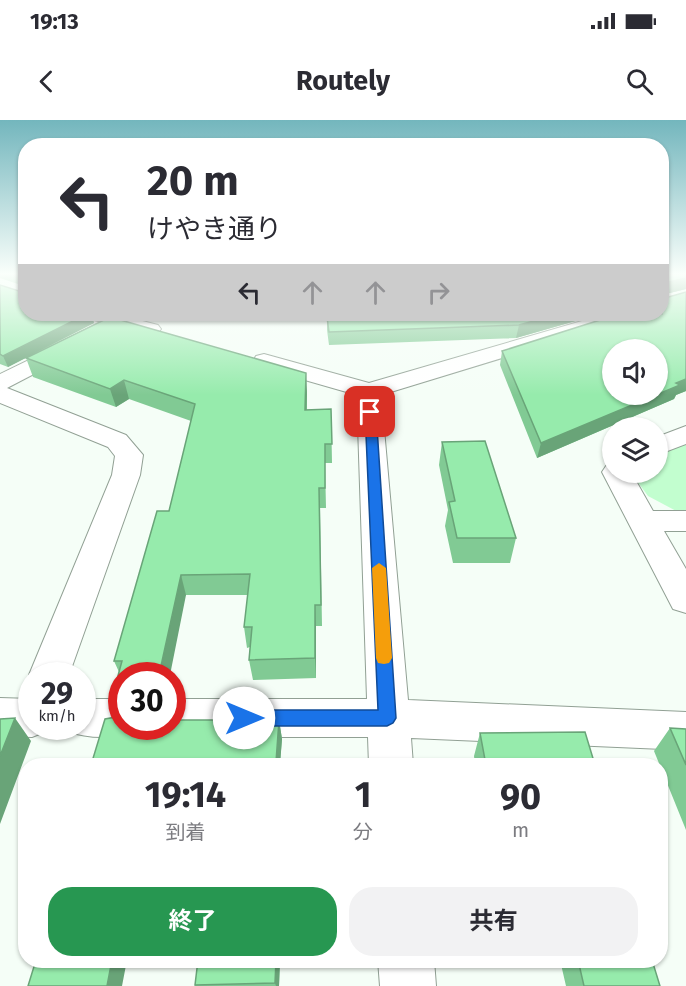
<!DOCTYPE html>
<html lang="ja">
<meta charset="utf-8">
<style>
:root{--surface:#fff;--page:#f2f2f3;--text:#2b2b33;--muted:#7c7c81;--accent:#279751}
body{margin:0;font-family:"Fira Sans","Noto Sans JP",sans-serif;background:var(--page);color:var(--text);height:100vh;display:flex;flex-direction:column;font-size:22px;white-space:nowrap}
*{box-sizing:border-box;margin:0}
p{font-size:20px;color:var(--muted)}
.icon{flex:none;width:33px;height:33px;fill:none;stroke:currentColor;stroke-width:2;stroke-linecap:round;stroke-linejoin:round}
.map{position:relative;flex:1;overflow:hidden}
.panel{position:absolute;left:18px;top:638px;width:650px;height:210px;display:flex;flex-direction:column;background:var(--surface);border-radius:24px;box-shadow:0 2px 4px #0004}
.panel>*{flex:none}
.top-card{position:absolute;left:18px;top:18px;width:651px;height:183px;border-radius:24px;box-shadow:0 2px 4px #0004;background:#fff;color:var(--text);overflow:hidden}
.buttons{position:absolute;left:602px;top:219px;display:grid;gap:12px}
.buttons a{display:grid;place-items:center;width:66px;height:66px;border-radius:50%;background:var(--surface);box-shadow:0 2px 4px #0004;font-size:30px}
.speed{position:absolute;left:18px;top:542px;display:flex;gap:12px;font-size:30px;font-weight:700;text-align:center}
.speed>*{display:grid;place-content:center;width:78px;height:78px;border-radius:50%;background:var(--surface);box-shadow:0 2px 4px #0004;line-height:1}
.speed small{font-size:15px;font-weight:400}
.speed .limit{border:9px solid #d22;background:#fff;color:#111}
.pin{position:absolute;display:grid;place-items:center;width:51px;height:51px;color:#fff;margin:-26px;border-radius:12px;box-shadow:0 3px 9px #0006}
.me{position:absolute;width:66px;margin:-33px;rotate:90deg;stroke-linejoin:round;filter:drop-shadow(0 0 4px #0008)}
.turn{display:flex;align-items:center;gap:21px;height:126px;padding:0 30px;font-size:27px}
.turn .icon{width:78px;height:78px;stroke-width:2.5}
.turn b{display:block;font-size:42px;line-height:51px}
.lanes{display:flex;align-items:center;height:57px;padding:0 30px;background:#0003;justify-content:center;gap:30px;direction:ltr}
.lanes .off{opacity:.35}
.eta{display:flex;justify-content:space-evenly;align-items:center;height:102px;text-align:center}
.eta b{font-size:36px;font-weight:700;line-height:42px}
.button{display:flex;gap:12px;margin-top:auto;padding:12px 30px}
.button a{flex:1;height:69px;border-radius:24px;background:var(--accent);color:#fff;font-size:24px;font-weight:700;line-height:69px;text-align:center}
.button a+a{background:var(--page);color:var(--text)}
.status{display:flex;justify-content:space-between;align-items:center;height:42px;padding:0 30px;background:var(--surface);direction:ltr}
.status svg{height:16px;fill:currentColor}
header{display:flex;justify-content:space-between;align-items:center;height:78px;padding:0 30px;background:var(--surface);font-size:27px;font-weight:700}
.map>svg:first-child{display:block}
.green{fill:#c2fecf}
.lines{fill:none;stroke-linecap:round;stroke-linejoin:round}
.minor-casing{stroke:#91a094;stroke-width:2}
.minor{fill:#fff;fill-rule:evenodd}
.wall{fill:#81ca94}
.shaded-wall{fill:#69a478}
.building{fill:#96ebac;stroke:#69a478;stroke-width:1.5;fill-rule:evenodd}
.route{fill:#1a73e8;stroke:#114b97;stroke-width:1.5}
.slow{fill:#f59e0b}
</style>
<div class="status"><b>19:13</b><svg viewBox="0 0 49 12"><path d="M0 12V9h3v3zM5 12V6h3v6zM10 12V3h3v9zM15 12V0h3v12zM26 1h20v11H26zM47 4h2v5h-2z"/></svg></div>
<header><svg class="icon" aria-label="back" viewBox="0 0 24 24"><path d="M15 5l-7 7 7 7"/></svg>Routely<svg class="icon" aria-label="search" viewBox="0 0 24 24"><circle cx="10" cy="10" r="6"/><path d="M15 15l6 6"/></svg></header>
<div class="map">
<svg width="686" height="866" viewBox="0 0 686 866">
<rect width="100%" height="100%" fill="#f5fef7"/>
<!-- green -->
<path class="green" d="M686 318V393H680L648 376 631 353 657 352V328Z"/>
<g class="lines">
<!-- minor casing -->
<g class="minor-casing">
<path id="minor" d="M84 194H115L158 205 161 209 158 213 151 215 87 198Z
M606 194H636L633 198 381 275 408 580 686 592V630L411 618 413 645H369L368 617H172L157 611 155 606H172V579H367L357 275 256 246 253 241 256 236 264 234 369 263Z
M70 220 78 221 81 226 78 231 7 268 126 315 143 335 140 355 69 555H32V560L29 555 112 355 115 336 108 327 0 283V254Z
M686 306V324L657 335V317Z
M612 344V352H631L653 391H686V411H664L686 449V493L673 489 602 352 606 346Z
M0 578 32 579V606H49L47 611 32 617 0 616Z
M82 579H122V606H139L137 611C115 619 89 619 67 611L65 606H82Z
M378 840H434L436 866H380Z"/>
</g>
<!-- minor -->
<use href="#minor" class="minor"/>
</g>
<!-- wall -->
<path class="wall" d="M0 154H26L94 203 8 247 0 244V165L22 172 25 169 24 166 0 158Z
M662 154H686V169L665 174V178L686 172V271L676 275 674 279 537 338 500 245 502 231 662 194Z
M341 194H600L516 218 329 225 327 210V197Z
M26 238 307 271V290L331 289 332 343H325L326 388H320L322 506H316V558L253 560 249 540 250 527 247 528 244 507 248 475H186L122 555V606L279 600 282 619 280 642 91 645 121 596 115 584 119 552 114 541 169 391 191 301 129 279 116 287 33 257Z
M442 322 516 418 510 443H453L445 406 448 390 439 345Z
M670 608 686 609V710L654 631Z
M480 613 595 645H475L474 636Z
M280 840 279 866H195V865Z
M560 840H652L660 866H566Z"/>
<!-- shaded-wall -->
<path class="shaded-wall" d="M686 158V169L662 175 664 163Z
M87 194H92L94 203 8 247 3 236Z
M559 194H600L516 218 519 205Z
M306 253 307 271 306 309 305 290Z
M686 259V271L676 275 674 279 537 338 541 323 676 263Z
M124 260 129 279 116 287 110 269Z
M181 455 186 475 170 555H159Z
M315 485 316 506V558L315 538Z
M15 598 31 621 0 704V636Z
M279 600 282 619 280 645 276 642Z
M112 840H127L122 866H107Z
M276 840H280L279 866H276L275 863Z"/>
<!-- building -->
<path class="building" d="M17 154H26V194H87L3 236 0 234V165L22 172 25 169 24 156Z
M662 154H686V158L664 163 665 178 686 172V259L676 263 680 265 541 323 502 231 619 194H662ZM612 230H657V274H612Z
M341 194H559L519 205 329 212 327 197Z
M110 197 306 253 305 290 331 289 332 324H325V368H319L321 485H315V538L249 540 252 507H244L250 454 181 455 159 555H122V584H115L116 563 122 541H114L157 391H169L195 284 124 260 110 269 26 238Z
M485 321 516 418H457L449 382 455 381 442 322Z
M122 596V606H172V600H279L276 642 317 641V645H91L105 599Z
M15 598 0 636V599Z
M670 608 686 609V645Z
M585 612 595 645H486L480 613Z
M36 840H112L107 866H28Z
M198 840H276L275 863 195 865Z
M578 840H652L660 866H584Z"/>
<!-- sky -->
<linearGradient id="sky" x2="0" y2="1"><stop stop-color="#73b6bd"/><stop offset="0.56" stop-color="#fafffb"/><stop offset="1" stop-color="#fafffb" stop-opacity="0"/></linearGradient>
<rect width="686" height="275" fill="url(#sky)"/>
<!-- route -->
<path class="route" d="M370 289 376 292 396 598 393 603 387 606H244L238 603 235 598 238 593 244 590H378L365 292Z"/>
<!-- slow -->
<path class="slow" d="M379 443 386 448 392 538 389 543 384 544 378 543 376 538 372 448Z"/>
</svg>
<div class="buttons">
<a><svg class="icon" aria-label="sound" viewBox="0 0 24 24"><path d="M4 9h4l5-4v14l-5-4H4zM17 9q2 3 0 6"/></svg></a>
<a><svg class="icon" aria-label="layers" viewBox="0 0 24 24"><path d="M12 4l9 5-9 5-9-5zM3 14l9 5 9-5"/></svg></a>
</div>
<div class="speed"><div>29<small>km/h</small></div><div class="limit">30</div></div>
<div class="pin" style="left:370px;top:292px;background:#d93025"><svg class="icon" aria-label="arrive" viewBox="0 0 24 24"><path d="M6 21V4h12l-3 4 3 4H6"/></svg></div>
<svg class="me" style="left:244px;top:598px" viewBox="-20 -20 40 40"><circle r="19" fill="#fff"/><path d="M0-13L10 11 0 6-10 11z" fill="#1a73e8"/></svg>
<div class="top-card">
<div class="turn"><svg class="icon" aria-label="left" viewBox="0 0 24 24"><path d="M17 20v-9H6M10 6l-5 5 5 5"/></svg><div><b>20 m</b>けやき通り</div></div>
<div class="lanes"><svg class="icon" aria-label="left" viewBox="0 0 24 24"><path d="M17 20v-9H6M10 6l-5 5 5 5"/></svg><svg class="icon off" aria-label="ahead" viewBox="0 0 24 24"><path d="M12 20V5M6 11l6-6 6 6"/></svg><svg class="icon off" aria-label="ahead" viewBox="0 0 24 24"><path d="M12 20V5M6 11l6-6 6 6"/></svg><svg class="icon off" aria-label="right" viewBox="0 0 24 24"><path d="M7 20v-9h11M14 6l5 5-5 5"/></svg></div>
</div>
<section class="panel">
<div class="eta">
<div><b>19:14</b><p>到着</p></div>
<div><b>1</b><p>分</p></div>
<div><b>90</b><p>m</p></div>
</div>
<div class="button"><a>終了</a><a>共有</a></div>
</section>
</div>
